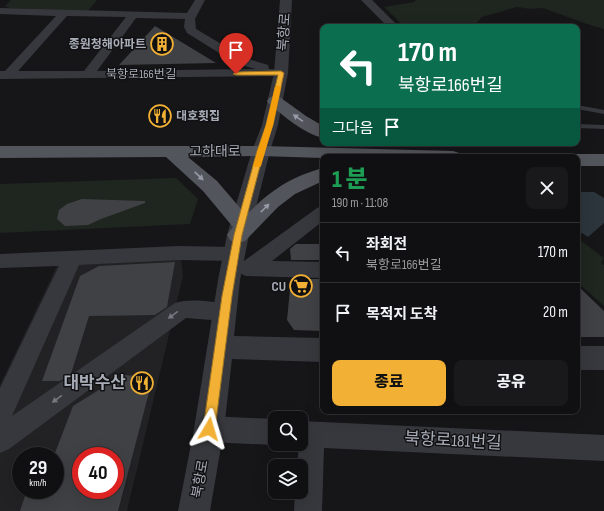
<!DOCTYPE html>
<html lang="ko">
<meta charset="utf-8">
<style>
:root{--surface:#101012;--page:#19191b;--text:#f1f3f6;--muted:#9c9d9f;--line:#303032;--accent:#f2b134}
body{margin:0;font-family:"Sofia Sans Condensed","Noto Sans KR",sans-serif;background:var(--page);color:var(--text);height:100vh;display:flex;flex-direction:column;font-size:15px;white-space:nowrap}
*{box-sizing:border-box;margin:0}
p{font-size:13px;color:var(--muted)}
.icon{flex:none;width:22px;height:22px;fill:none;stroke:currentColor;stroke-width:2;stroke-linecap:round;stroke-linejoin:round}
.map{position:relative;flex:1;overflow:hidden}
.drawer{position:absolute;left:320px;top:154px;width:260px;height:260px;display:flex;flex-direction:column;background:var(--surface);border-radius:8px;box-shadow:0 4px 16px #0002,0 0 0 1px var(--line)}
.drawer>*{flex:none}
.top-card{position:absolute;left:320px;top:24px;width:260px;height:122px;border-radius:8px;box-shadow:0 4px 16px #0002,0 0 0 1px var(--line);background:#0b6e4f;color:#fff;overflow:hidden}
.controls{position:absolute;left:268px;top:411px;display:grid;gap:8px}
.controls a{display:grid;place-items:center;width:40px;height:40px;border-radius:8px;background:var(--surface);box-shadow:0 4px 16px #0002,0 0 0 1px var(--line);font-size:20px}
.speed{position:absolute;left:12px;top:447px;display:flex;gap:8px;font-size:20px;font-weight:700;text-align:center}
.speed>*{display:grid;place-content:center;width:52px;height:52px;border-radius:50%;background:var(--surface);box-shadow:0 4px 16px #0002,0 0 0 1px var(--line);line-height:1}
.speed small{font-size:10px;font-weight:400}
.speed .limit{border:6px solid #d22;background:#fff;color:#111}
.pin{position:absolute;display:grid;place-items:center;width:34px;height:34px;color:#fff;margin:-41px -17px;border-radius:50% 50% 50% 0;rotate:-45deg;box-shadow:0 0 4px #0007}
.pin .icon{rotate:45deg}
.me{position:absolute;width:44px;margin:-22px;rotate:7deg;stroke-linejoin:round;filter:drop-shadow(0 0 3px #0008)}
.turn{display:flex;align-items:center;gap:14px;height:84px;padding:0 12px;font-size:18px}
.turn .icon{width:52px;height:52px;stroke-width:2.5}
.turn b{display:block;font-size:28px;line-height:34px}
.then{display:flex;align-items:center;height:38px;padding:0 12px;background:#0003;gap:8px;font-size:15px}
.round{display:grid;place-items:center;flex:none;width:42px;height:42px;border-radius:8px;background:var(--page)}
.overview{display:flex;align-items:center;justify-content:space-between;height:68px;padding:0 12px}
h1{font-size:24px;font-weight:800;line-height:30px;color:#1e9e55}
.cta{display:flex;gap:8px;margin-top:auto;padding:8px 12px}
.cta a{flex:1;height:46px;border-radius:8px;background:var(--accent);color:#111;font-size:16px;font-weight:800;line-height:46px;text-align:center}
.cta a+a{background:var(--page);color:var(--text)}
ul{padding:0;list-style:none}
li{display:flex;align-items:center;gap:12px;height:60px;padding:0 12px;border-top:1px solid var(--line)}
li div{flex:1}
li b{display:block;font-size:15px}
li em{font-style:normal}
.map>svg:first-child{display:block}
.built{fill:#222225;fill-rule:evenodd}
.green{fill:#1e261f}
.water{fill:#2c353c}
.building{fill:#404145;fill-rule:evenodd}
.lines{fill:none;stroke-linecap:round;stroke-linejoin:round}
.service{fill:#37383d;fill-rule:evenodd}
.minor{fill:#37383d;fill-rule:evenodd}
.tertiary{fill:#37383d;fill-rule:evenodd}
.primary{fill:#53555c;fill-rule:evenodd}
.oneway{fill:#979ba6}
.oneway2{fill:#757881}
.route{fill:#f2b134;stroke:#9d7322}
.slow{fill:#f59e0b}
.labels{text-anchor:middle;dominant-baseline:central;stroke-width:3;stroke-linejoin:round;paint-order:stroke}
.far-poi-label{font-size:12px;font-weight:bold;fill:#a8adb8;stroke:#111113;text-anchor:end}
.far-street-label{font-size:12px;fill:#a8adb8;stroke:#111113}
.street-label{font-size:14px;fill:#a8adb8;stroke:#111113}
.poi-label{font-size:14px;font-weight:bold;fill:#a8adb8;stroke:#111113;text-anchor:end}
.near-poi-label{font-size:17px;font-weight:bold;fill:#a8adb8;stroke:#111113;text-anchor:end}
.near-street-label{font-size:17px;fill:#a8adb8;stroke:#111113}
</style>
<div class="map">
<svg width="604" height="511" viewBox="0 0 604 511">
<rect width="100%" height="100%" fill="#161618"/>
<!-- built -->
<path class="built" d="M181 259 183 276 127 511H0V385L57 266ZM21 456H55V490H21ZM81 456H115V490H81Z"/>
<!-- green -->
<path class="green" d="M11 0H97L88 11 9 8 5 6Z
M416 0H604V29L584 23 543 8 531 9 517 7 482 17 473 27H405L384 7 414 2Z
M176 178 198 199 190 224 0 233V184Z
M581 241 604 258 601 263 604 265V306L577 282V244Z"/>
<!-- water -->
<path class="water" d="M577 192H594L604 198V223L588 237 582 233 577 238Z"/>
<!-- building -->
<path class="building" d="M155 26 216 63 119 65Z
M82 199 145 201V203L101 219 88 225 65 226 57 219 59 210 67 204Z
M296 244H319L320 260H291L290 249Z
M175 262 167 307 155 315 89 316 71 374 60 381H42L80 276 99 266Z
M291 279H323V331L294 330 287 320Z
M577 285 604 311V337H577Z
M123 375 153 377 118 511H20L27 490H55V453L73 406ZM81 456H115V490H81Z"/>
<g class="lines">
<!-- service -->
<path class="service" d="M577 105 604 110V114L577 109Z
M577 124 604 125V129L577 128Z"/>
<!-- minor -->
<path class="minor" d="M195 0H205L195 19 196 29 245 58 268 65 269 69 285 70 287 73 285 76 0 79V71H5L56 16 0 14V8L187 13ZM67 16 126 17 84 71H18ZM136 18 185 19 184 27 187 33 237 64 256 69 97 71Z
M361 0H372L399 27H388Z
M323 206V221L272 261 323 262V278L246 276 239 273 236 268 239 263 244 261 317 208Z
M179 246 235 247 242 249 244 254 242 259 235 261 179 260 79 265 12 416 175 303C188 298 218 301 231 306L234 312 231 318 224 321 186 318 9 449 0 453V388L59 266 0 268V254Z
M209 416 275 419V444H276L275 445 209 442 200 438 196 429 200 420Z
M301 421 604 435V461L324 448 322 511H294L295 492H301V466H297L299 446 295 444H301Z"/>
<!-- tertiary -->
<path class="tertiary" d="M280 0H292L288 73 278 125 270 151 249 235 240 280 234 336 323 338V362L232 359 224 429 210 511H178L194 429 218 280 227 235 252 151 262 125 274 73Z
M577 346H604V370H577Z"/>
<!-- primary -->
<path class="primary" d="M275 96 281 98 306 116 323 126V138C303 133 285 117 269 104L267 101 269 98Z
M0 146H261L453 151 459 153 462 157H323V158L261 156 188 157 217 181 246 215C270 191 290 177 323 168V181L295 194 278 207 245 241 238 243 231 241 227 235 233 227 203 191 166 157 0 158Z
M577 154H604V166H577V157H570Z"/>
</g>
<!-- one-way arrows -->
<defs><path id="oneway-solid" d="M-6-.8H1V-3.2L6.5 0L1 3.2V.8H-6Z"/></defs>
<g class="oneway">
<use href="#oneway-solid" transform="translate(298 118) rotate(-145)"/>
<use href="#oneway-solid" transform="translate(199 176) rotate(43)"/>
<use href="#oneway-solid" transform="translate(265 208) rotate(-45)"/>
</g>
<g class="oneway2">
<use href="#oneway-solid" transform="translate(173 315) rotate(144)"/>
<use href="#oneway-solid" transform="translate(57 399) rotate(144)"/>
</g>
<!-- route -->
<path class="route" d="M281 71 284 73 273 125 264 151 242 235 232 296 215 429 213 434 209 435 205 434 203 429 222 296 234 235 257 151 266 125 278 75H236L233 74 236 72Z"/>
<!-- slow -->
<path class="slow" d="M278 85 281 87 273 125 261 166 260 167H254L253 166 266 125 275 87Z"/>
<!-- icons -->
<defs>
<g id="building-ring" transform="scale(1.15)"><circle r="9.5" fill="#111113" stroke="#f2b134" stroke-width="1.5"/><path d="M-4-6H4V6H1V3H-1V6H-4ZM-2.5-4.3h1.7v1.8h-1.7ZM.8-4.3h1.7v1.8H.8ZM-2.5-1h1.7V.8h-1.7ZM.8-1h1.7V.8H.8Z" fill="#f2b134"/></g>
<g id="restaurant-ring" transform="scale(1.15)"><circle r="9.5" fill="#111113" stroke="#f2b134" stroke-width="1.5"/><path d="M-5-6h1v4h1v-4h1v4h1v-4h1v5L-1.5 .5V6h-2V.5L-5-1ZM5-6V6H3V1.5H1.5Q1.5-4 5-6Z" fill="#f2b134"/></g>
<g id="supermarket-ring" transform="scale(1.15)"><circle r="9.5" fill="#111113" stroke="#f2b134" stroke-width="1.5"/><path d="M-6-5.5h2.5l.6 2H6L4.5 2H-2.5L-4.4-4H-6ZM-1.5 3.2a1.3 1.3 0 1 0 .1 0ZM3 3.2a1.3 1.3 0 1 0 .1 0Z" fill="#f2b134"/></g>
</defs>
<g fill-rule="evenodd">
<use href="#building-ring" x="162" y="44"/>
<use href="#restaurant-ring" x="160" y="116"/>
<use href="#supermarket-ring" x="301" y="286"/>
<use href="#restaurant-ring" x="142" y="383"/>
</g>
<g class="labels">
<!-- far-poi labels -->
<g class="far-poi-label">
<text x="146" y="44">종원청해아파트</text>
<text x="176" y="116" text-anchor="start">대호횟집</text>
</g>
<!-- far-street labels -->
<g class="far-street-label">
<text x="141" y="74">북항로166번길</text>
</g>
<!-- street labels -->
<g class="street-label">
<text transform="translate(284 32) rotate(-86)">북항로</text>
<text x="215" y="151">고하대로</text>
<text transform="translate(200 479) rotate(-80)">북항로</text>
</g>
<!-- poi labels -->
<g class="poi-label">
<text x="286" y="286">CU</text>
</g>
<!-- near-poi labels -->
<g class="near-poi-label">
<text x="126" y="383">대박수산</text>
</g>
<!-- near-street labels -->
<g class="near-street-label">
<text transform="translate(453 441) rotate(3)">북항로181번길</text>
</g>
</g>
</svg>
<div class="controls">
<a><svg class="icon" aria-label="search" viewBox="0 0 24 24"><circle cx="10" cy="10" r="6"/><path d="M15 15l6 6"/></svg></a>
<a><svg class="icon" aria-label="layers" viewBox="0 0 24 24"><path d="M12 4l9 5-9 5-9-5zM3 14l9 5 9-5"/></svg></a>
</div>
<div class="speed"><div>29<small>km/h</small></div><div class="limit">40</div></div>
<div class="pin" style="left:236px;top:74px;background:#d93025"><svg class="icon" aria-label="arrive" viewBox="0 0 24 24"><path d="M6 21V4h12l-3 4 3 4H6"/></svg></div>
<svg class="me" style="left:209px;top:429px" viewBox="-20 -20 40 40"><path d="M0-17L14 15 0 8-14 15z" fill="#f2b134" stroke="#fff" stroke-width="4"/></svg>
<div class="top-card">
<div class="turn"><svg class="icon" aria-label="left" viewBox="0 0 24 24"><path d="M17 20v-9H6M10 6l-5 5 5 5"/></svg><div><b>170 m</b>북항로166번길</div></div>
<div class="then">그다음<svg class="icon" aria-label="arrive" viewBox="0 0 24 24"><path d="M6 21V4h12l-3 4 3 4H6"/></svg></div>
</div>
<section class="drawer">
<div class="overview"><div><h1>1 분</h1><p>190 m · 11:08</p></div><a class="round"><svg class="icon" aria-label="close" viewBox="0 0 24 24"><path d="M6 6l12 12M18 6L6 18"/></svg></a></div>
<ul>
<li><svg class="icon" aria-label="left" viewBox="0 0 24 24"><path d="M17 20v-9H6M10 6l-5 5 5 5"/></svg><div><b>좌회전</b><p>북항로166번길</p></div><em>170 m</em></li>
<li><svg class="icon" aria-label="arrive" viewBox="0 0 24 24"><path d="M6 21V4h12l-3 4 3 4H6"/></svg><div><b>목적지 도착</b></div><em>20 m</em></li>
</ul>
<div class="cta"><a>종료</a><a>공유</a></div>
</section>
</div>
